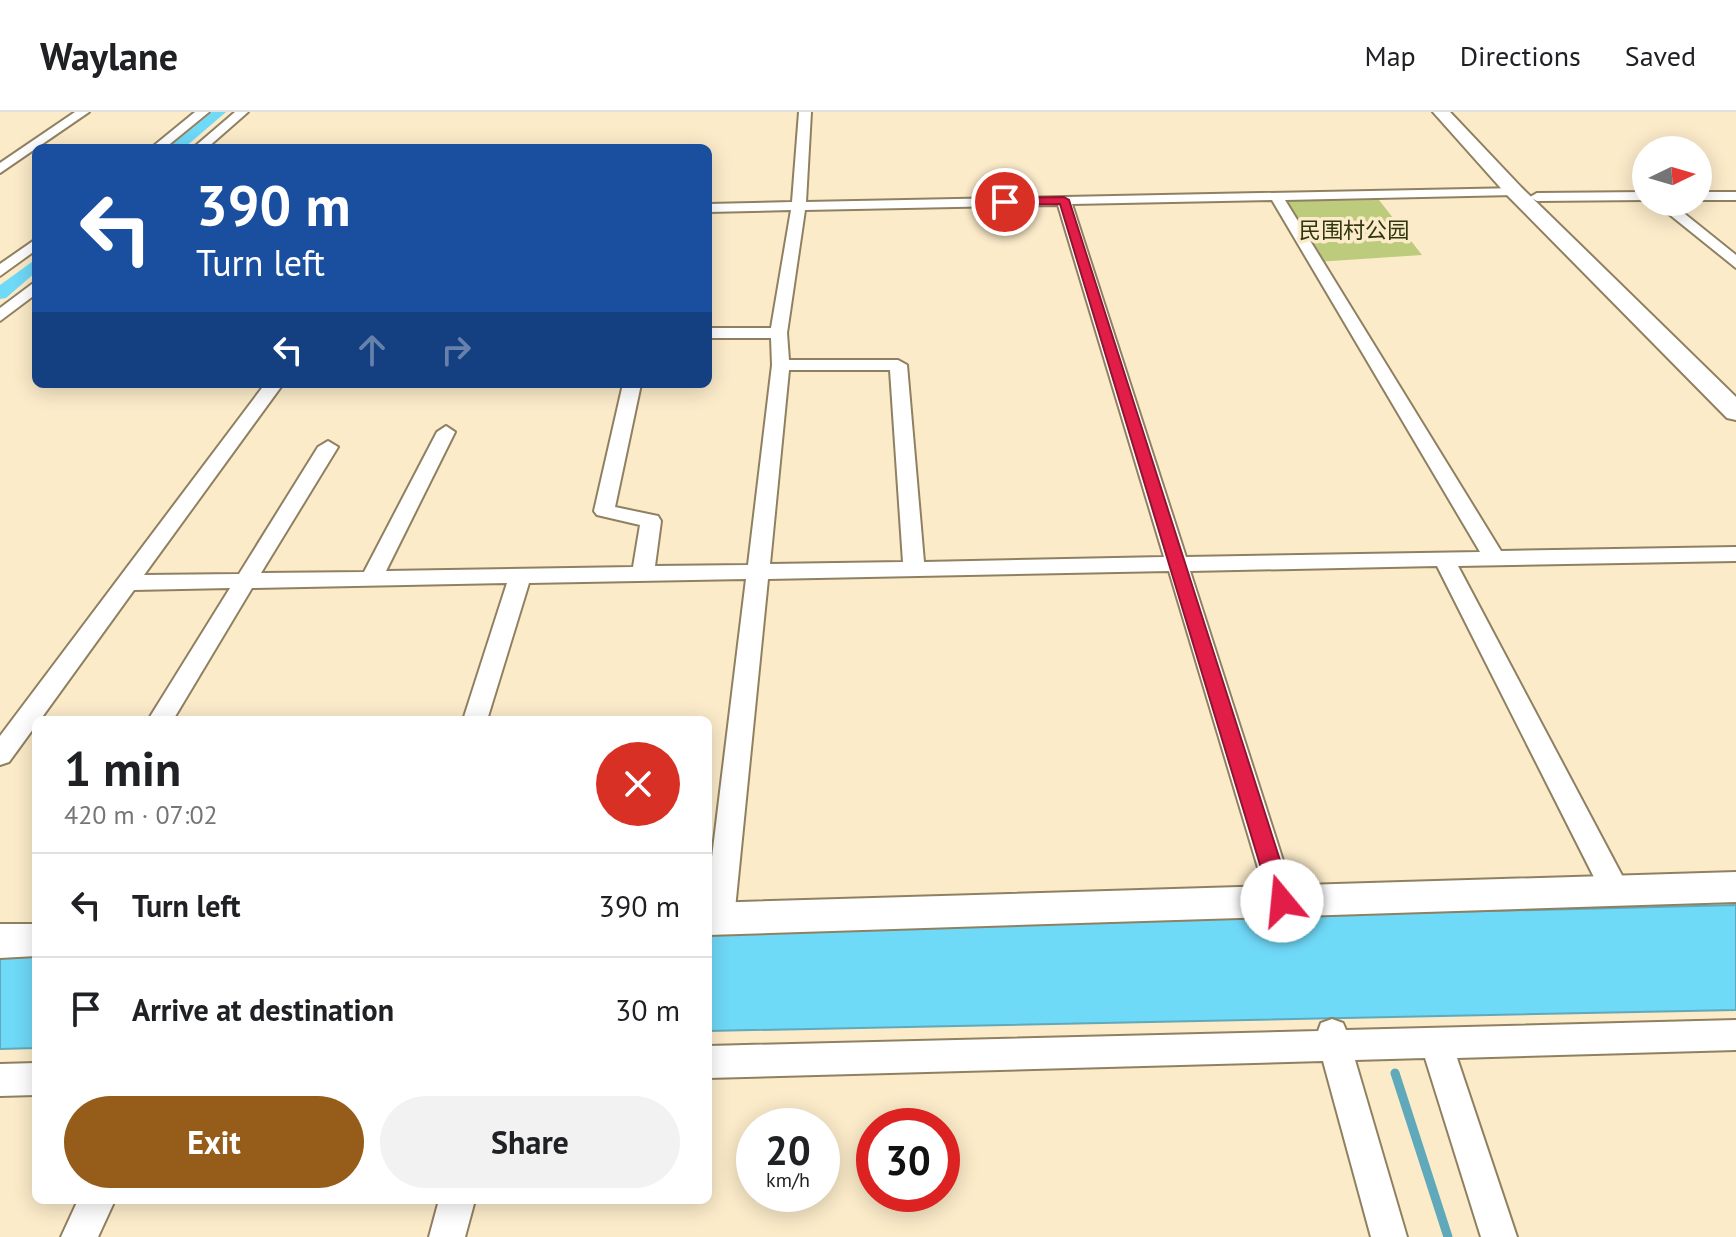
<!DOCTYPE html>
<meta charset="utf-8">
<style>
:root{--surface:#fff;--page:#f2f2f2;--text:#202124;--muted:#757577;--line:#e0e0e0;--accent:#965c1a}
body{margin:0;font-family:"PT Sans","Noto Sans SC",sans-serif;background:var(--page);color:var(--text);height:100vh;display:flex;flex-direction:column;font-size:30px;white-space:nowrap}
*{box-sizing:border-box;margin:0}
p{font-size:26px;color:var(--muted)}
.icon{flex:none;width:44px;height:44px;fill:none;stroke:currentColor;stroke-width:2;stroke-linecap:round;stroke-linejoin:round}
.map{position:relative;flex:1;overflow:hidden}
.panel{position:absolute;left:32px;top:604px;width:680px;height:488px;display:flex;flex-direction:column;background:var(--surface);border-radius:12px;box-shadow:0 4px 20px #0003}
.panel>*{flex:none}
.guide{position:absolute;left:32px;top:32px;width:680px;height:244px;border-radius:12px;box-shadow:0 4px 20px #0003;background:#1a4fa0;color:#fff;overflow:hidden}
.needle{width:52px;rotate:85deg}
.tools{position:absolute;left:1632px;top:24px;display:grid;gap:16px}
.tools a{display:grid;place-items:center;width:80px;height:80px;border-radius:50%;background:var(--surface);box-shadow:0 4px 20px #0003;font-size:40px}
.speed{position:absolute;left:736px;top:996px;display:flex;gap:16px;font-size:40px;font-weight:700;text-align:center}
.speed>*{display:grid;place-content:center;width:104px;height:104px;border-radius:50%;background:var(--surface);box-shadow:0 4px 20px #0003;line-height:1}
.speed small{font-size:20px;font-weight:400}
.speed .limit{border:12px solid #d22;background:#fff;color:#111}
.pin{position:absolute;display:grid;place-items:center;width:68px;height:68px;color:#fff;margin:-34px;border:4px solid #fff;border-radius:50%;box-shadow:0 2px 8px #0007}
.me{position:absolute;width:88px;margin:-44px;rotate:343deg;stroke-linejoin:round;filter:drop-shadow(0 0 6px #0008)}
.turn{display:flex;align-items:center;gap:28px;height:168px;padding:0 32px;font-size:36px}
.turn .icon{width:104px;height:104px;stroke-width:2.5}
.turn b{display:block;font-size:56px;line-height:68px}
.lanes{display:flex;align-items:center;height:76px;padding:0 32px;background:#0003;justify-content:center;gap:40px;direction:ltr}
.lanes .off{opacity:.35}
.round{display:grid;place-items:center;flex:none;width:84px;height:84px;border-radius:42px;background:var(--page)}
.summary{display:flex;align-items:center;justify-content:space-between;height:136px;padding:0 32px}
h1{font-size:48px;font-weight:700;line-height:60px}
.button{display:flex;gap:16px;margin-top:auto;padding:16px 32px}
.button a{flex:1;height:92px;border-radius:48px;background:var(--accent);color:#fff;font-size:32px;font-weight:700;line-height:92px;text-align:center}
.button a+a{background:var(--page);color:var(--text)}
ul{padding:0;list-style:none}
li{display:flex;align-items:center;gap:24px;height:104px;padding:0 32px;border-top:2px solid var(--line)}
li div{flex:1}
li b{display:block;font-size:30px}
li em{font-style:normal}
header{display:flex;align-items:center;gap:48px;box-sizing:border-box;height:112px;padding:0 40px;background:var(--surface);border-bottom:2px solid var(--line)}
header strong{font-size:38px}
nav{display:flex;gap:44px;margin-inline-start:auto;font-size:28px}
.map>svg:first-child{display:block}
.green{fill:#bdcb7d}
.water{fill:#6fd9f8;stroke:#60a9ba;stroke-width:2}
.lines{fill:none;stroke-linecap:round;stroke-linejoin:round}
.stream{stroke:#60a9ba;stroke-width:9}
.canal{fill:#6fd9f8;fill-rule:evenodd}
.minor-casing{stroke:#8f8061;stroke-width:4}
.tertiary-casing{stroke:#8f8061;stroke-width:4}
.secondary-casing{stroke:#8f8061;stroke-width:4}
.minor{fill:#fff;fill-rule:evenodd}
.tertiary{fill:#fff;fill-rule:evenodd}
.secondary{fill:#fff;fill-rule:evenodd}
.route{fill:#e11d48;stroke:#92132f;stroke-width:2}
.labels{text-anchor:middle;dominant-baseline:central;stroke-width:7;stroke-linejoin:round;paint-order:stroke}
.far-park-label{font-size:22px;fill:#303512;stroke:#fbebc9}
</style>
<header>
<strong>Waylane</strong>
<nav><a>Map</a><a>Directions</a><a>Saved</a></nav>
</header>
<div class="map">
<svg width="1736" height="1125" viewBox="0 0 1736 1125">
<rect width="100%" height="100%" fill="#fbebc9"/>
<!-- green -->
<path class="green" d="M1379 88 1422 143 1316 150 1279 89Z"/>
<!-- water -->
<path class="water" d="M1736 793V898L708 919V818Z
M0 835H36V936L0 937Z"/>
<g class="lines">
<!-- stream -->
<path class="stream" d="M1395 961 1448 1125"/>
<!-- canal -->
<path class="canal" d="M212 0H226L184 36H168Z
M36 147V160L6 186 0 187V173Z"/>
<!-- minor casing -->
<g class="minor-casing">
<path id="minor" d="M75 0H89L0 61V51Z
M195 0H209L165 36H151Z
M235 0H248L207 36H193Z
M799 0H811L806 90 1519 76V82L1514 83 1285 88 1501 439 1736 435V449L1458 454 1625 769 1629 778 1625 787 1615 790 1605 787 1437 454 1190 459 1296 789 1292 798 1282 801 1272 798 1268 789 1169 459 768 467 734 807 729 816 719 820 708 815V778L746 467 529 471 487 608H463L507 471 252 476 173 608H148L230 476 134 478 40 608H36V613L9 650 0 653V624L265 272H283L144 463 239 462 318 335 328 329 338 335 261 461 364 460 437 320 446 314 455 320 386 459 633 455 640 413 597 403 594 399 623 272H641L615 395 658 404 661 409 655 454 748 453 772 253 771 226H708V216H771L791 98 708 100V92L792 90ZM1272 88 1480 440 1186 445 1072 92ZM1058 93 1164 445 924 450 907 253 898 248H789L787 221 805 98ZM789 258H890L903 450 770 452Z
M1646 80V88L1537 89 1530 85 1537 81Z
M1698 80H1736V88H1698Z
M1654 90H1670L1736 143V156Z
M36 127V138L0 164V152Z
M36 169V182L0 209V196Z
M1332 907 1343 911 1346 918 1736 908V938L1457 946 1517 1125H1481L1425 946 1355 948 1407 1125H1371L1323 949 708 966V934L1318 919 1321 911Z
M36 951V983L0 984V952Z
M78 1088H115L98 1125H61Z
M439 1088H475L465 1125H429Z"/>
</g>
<!-- tertiary casing -->
<g class="tertiary-casing">
<path id="tertiary" d="M1736 760V790L708 823V791Z
M0 812H36V844L0 846Z"/>
</g>
<!-- secondary casing -->
<g class="secondary-casing">
<path id="secondary" d="M1433 0H1450L1521 75 1736 285V308L1727 306 1507 83Z"/>
</g>
<!-- minor -->
<use href="#minor" class="minor"/>
<!-- tertiary -->
<use href="#tertiary" class="tertiary"/>
<!-- secondary -->
<use href="#secondary" class="secondary"/>
</g>
<!-- route -->
<path class="route" d="M1064 85 1069 88 1293 789 1290 795 1282 798 1274 795 1271 789 1060 92 1005 93 1000 90 1005 86Z"/>
<g class="labels">
<!-- far-park labels -->
<g class="far-park-label">
<text x="1354" y="118">民围村公园</text>
</g>
</g>
</svg>
<div class="tools">
<a><svg class="needle" viewBox="-14 -14 28 28"><path d="M0-13l5 13h-10z" fill="#e53935"/><path d="M0 13l5-13h-10z" fill="#757577"/></svg></a>
</div>
<div class="speed"><div>20<small>km/h</small></div><div class="limit">30</div></div>
<div class="pin" style="left:1005px;top:90px;background:#d93025"><svg class="icon" aria-label="arrive" viewBox="0 0 24 24"><path d="M6 21V4h12l-3 4 3 4H6"/></svg></div>
<svg class="me" style="left:1282px;top:789px" viewBox="-20 -20 40 40"><circle r="19" fill="#fff"/><path d="M0-13L10 11 0 6-10 11z" fill="#e11d48"/></svg>
<div class="guide">
<div class="turn"><svg class="icon" aria-label="left" viewBox="0 0 24 24"><path d="M17 20v-9H6M10 6l-5 5 5 5"/></svg><div><b>390 m</b>Turn left</div></div>
<div class="lanes"><svg class="icon" aria-label="left" viewBox="0 0 24 24"><path d="M17 20v-9H6M10 6l-5 5 5 5"/></svg><svg class="icon off" aria-label="ahead" viewBox="0 0 24 24"><path d="M12 20V5M6 11l6-6 6 6"/></svg><svg class="icon off" aria-label="right" viewBox="0 0 24 24"><path d="M7 20v-9h11M14 6l5 5-5 5"/></svg></div>
</div>
<section class="panel">
<div class="summary"><div><h1>1 min</h1><p>420 m · 07:02</p></div><a class="round" style="background:#d93025;color:#fff"><svg class="icon" aria-label="close" viewBox="0 0 24 24"><path d="M6 6l12 12M18 6L6 18"/></svg></a></div>
<ul>
<li><svg class="icon" aria-label="left" viewBox="0 0 24 24"><path d="M17 20v-9H6M10 6l-5 5 5 5"/></svg><div><b>Turn left</b></div><em>390 m</em></li>
<li><svg class="icon" aria-label="arrive" viewBox="0 0 24 24"><path d="M6 21V4h12l-3 4 3 4H6"/></svg><div><b>Arrive at destination</b></div><em>30 m</em></li>
</ul>
<div class="button"><a>Exit</a><a>Share</a></div>
</section>
</div>
